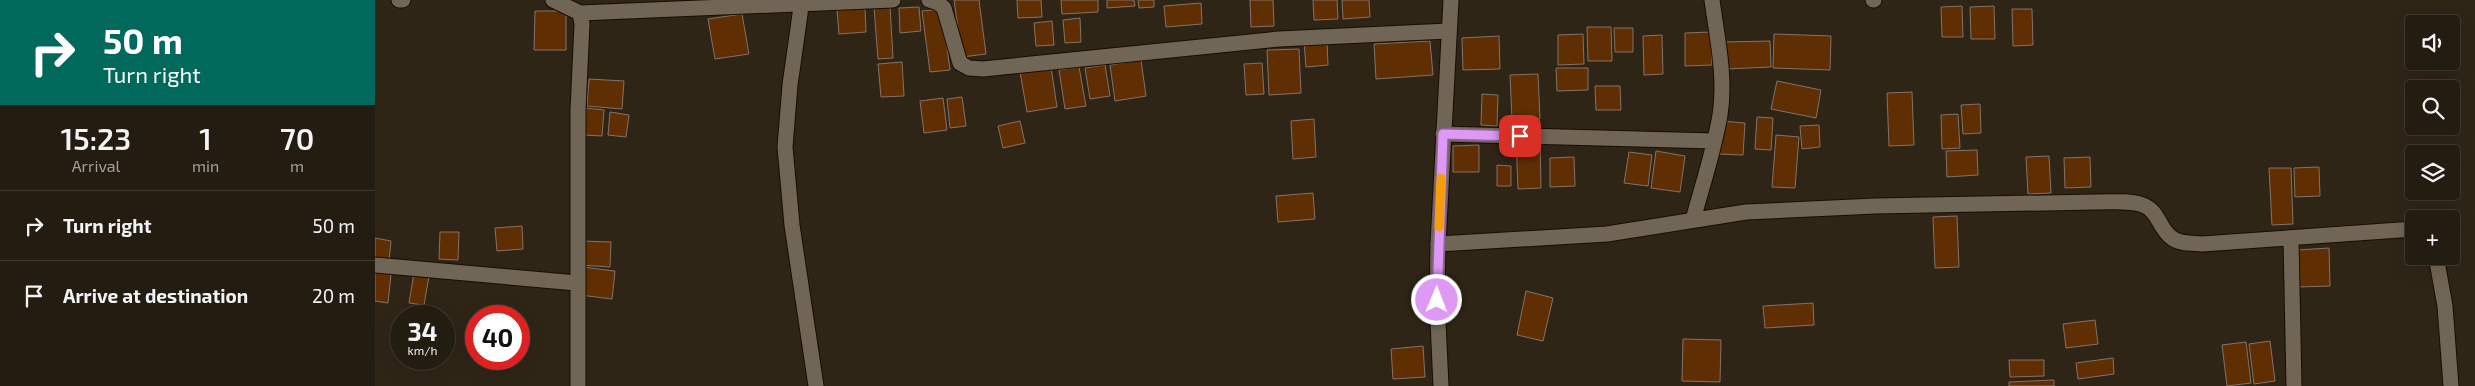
<!DOCTYPE html>
<style>
:root{--surface:#231c11;--page:#2f291f;--text:#f1f3f6;--muted:#a3a19f;--line:#403a31}
body{margin:0;font-family:"Exo 2",sans-serif;background:var(--page);color:var(--text);height:100vh;display:flex;flex-direction:column;font-size:19px;white-space:nowrap}
*{box-sizing:border-box;margin:0}
p{font-size:16px;color:var(--muted)}
.icon{flex:none;width:28px;height:28px;fill:none;stroke:currentColor;stroke-width:2;stroke-linecap:round;stroke-linejoin:round}
.map{position:relative;flex:1;overflow:hidden}
.drawer{display:flex;flex-direction:column;background:var(--surface);width:375px}
.drawer>*{flex:none}
.top-card{background:#00695c;color:#fff;overflow:hidden}
.buttons{position:absolute;left:2030px;top:15px;display:grid;gap:10px}
.buttons a{display:grid;place-items:center;width:55px;height:55px;border-radius:5px;background:var(--surface);box-shadow:0 5px 20px #0002,0 0 0 1px var(--line);font-size:25px}
.speed{position:absolute;left:15px;top:305px;display:flex;gap:10px;font-size:25px;font-weight:700;text-align:center}
.speed>*{display:grid;place-content:center;width:65px;height:65px;border-radius:50%;background:var(--surface);box-shadow:0 5px 20px #0002,0 0 0 1px var(--line);line-height:1}
.speed small{font-size:12px;font-weight:400}
.speed .limit{border:8px solid #d22;background:#fff;color:#111}
.pin{position:absolute;display:grid;place-items:center;width:42px;height:42px;color:#fff;margin:-21px;border-radius:10px;box-shadow:0 2px 8px #0006}
.me{position:absolute;width:55px;margin:-28px;rotate:1deg;stroke-linejoin:round;filter:drop-shadow(0 0 4px #0008)}
.turn{display:flex;align-items:center;gap:18px;height:105px;padding:0 20px;font-size:22px}
.turn .icon{width:65px;height:65px;stroke-width:2.5}
.turn b{display:block;font-size:35px;line-height:42px}
.eta{display:flex;justify-content:space-evenly;align-items:center;height:85px;text-align:center}
.eta b{font-size:30px;font-weight:600;line-height:35px}
ul{padding:0;list-style:none}
li{display:flex;align-items:center;gap:15px;height:70px;padding:0 20px;border-top:1px solid var(--line)}
li div{flex:1}
li b{display:block;font-size:19px}
li em{font-style:normal}
main{display:flex;flex:1;min-height:0}
.map>svg:first-child{display:block}
.building{fill:#602e03;stroke:#857267}
.lines{fill:none;stroke-linecap:round;stroke-linejoin:round}
.minor-casing{stroke:#170e03;stroke-width:17}
.tertiary-casing{stroke:#170e03;stroke-width:17}
.minor{stroke:#716655;stroke-width:15}
.tertiary{stroke:#716655;stroke-width:15}
.route-casing{stroke:#90639e;stroke-width:12}
.route{stroke:#dd99f3;stroke-width:9}
.slow{stroke:#f59e0b;stroke-width:9}
</style>
<main>
<section class="drawer">
<div class="top-card">
<div class="turn"><svg class="icon" aria-label="right" viewBox="0 0 24 24"><path d="M7 20v-9h11M14 6l5 5-5 5"/></svg><div><b>50 m</b>Turn right</div></div>
</div>
<div class="eta">
<div><b>15:23</b><p>Arrival</p></div>
<div><b>1</b><p>min</p></div>
<div><b>70</b><p>m</p></div>
</div>
<ul>
<li><svg class="icon" aria-label="right" viewBox="0 0 24 24"><path d="M7 20v-9h11M14 6l5 5-5 5"/></svg><div><b>Turn right</b></div><em>50 m</em></li>
<li><svg class="icon" aria-label="arrive" viewBox="0 0 24 24"><path d="M6 21V4h12l-3 4 3 4H6"/></svg><div><b>Arrive at destination</b></div><em>20 m</em></li>
</ul>
</section>
<div class="map">
<svg width="2100" height="386" viewBox="0 0 2100 386">
<rect width="100%" height="100%" fill="#2f2517"/>
<!-- building -->
<path class="building" d="M579 0H604L611 54 587 57Z
M642 0H666L667 17 643 18Z
M686 0H723V12L687 14Z
M732 0H759L760 6 732 8Z
M763 0H779V7L764 8Z
M875 0H898L899 26 876 27Z
M938 0H962L963 19 939 20Z
M967 0H994L995 17 968 19Z
M826 3 827 24 791 27 789 6Z
M515 6 518 58 503 59 499 7Z
M1587 6 1588 37H1567L1566 7Z
M1619 6 1620 39H1596L1595 7Z
M544 7 546 31 525 33 524 8Z
M490 8 491 32 464 34 462 10Z
M567 9 575 70 555 72 547 11Z
M1637 9H1657L1658 45 1638 46Z
M160 11H191V50H159Z
M367 14 374 54 340 59 333 19Z
M705 18 706 42 690 43 688 20Z
M677 21 679 45 661 46 659 23Z
M1212 27H1236L1237 61H1213Z
M1239 28H1258V52H1240Z
M1336 32 1337 65 1310 66V33Z
M1208 34 1209 64 1183 65V35Z
M1399 34 1456 36 1455 70 1398 68Z
M1287 35 1288 74 1269 75 1268 36Z
M1124 36 1125 69 1088 70 1087 38Z
M952 41 953 65 931 67 929 42Z
M1055 41 1058 75 1001 79 999 44Z
M1395 41 1396 67 1351 69 1350 42Z
M924 49 926 93 894 95 892 50Z
M766 60 771 96 740 101 735 65Z
M527 62 529 96 506 97 503 64Z
M887 63 889 94 871 95 869 64Z
M730 65 735 96 715 99 710 68Z
M676 67 682 107 652 112 645 72Z
M704 67 711 106 690 109 684 70Z
M1181 68H1213V90L1182 91Z
M1163 74 1165 119 1137 120 1135 75Z
M214 79 249 81 247 109 212 106Z
M1402 81 1446 90 1441 118 1396 109Z
M1220 86H1245L1246 110H1221Z
M1537 92 1539 145 1514 146 1512 93Z
M1107 94 1123 95 1122 126 1106 125Z
M587 97 591 126 575 128 572 99Z
M568 98 572 130 549 133 545 101Z
M1605 104 1606 133 1588 134 1586 105Z
M211 108 229 110 227 136 209 135Z
M235 112 254 115 251 137 233 135Z
M1583 114 1585 148 1567 149 1566 115Z
M1382 117 1398 118 1396 150 1380 149Z
M939 119 941 157 918 159 916 121Z
M645 121 650 143 628 148 623 126Z
M1346 121 1370 123 1368 155 1344 154Z
M1444 125 1445 147 1427 149 1425 126Z
M1401 135 1424 137 1420 188 1397 187Z
M1165 138 1166 188 1143 189 1141 139Z
M1104 145V172H1078V146Z
M1602 150 1603 175 1572 177 1571 151Z
M1281 151 1310 156 1305 192 1276 188Z
M1254 152 1277 155 1273 186 1249 183Z
M1674 156 1676 193 1653 194 1651 157Z
M1199 157 1200 186 1175 187V158Z
M1715 157 1716 187 1690 188 1689 158Z
M1122 165 1136 166V186H1122Z
M1944 167 1945 196 1920 197 1919 168Z
M1894 168H1916L1918 224 1897 225Z
M938 193 940 219 903 222 901 196Z
M1582 216 1584 267 1560 268 1558 217Z
M147 226 148 249 122 251 120 228Z
M65 232H84L83 260 64 259Z
M0 238 16 241 14 261 0 259Z
M206 241 236 242 235 267 204 265Z
M1954 248 1955 286 1924 287 1922 250Z
M207 267 240 271 237 299 205 295Z
M0 272 16 274 13 303 0 301Z
M39 273 54 276 49 305 34 303Z
M1151 291 1178 298 1168 341 1142 335Z
M1438 303 1439 325 1390 328 1388 306Z
M1720 320 1723 344 1691 348 1688 324Z
M1308 339 1346 340 1345 382 1307 381Z
M1895 341 1900 381 1879 384 1874 344Z
M1871 342 1876 383 1852 386 1847 345Z
M1048 346 1050 377 1018 379 1016 349Z
M1738 358 1739 374 1703 379 1701 363Z
M1634 360H1669V376L1635 377Z
M1679 380V386H1634V382Z"/>
<g class="lines">
<!-- minor casing -->
<g class="minor-casing">
<path id="minor" d="M24 0H28
M178 0 205 13 207 24 203 110V386
M427 0 415 85 410 147 417 225 441 386
M554 0 563 3 569 8 585 63 594 68 608 69 904 39 1073 31
M1498 0H1499
M205 13 518 0
M1068 134 1339 141
M1318 220C1327 186 1339 151 1345 115 1351 78 1342 37 1337 0
M1916 239 1919 386
M1063 244 1232 234 1371 212 1500 206 1721 202C1736 202 1754 200 1768 205 1784 211 1784 229 1797 238 1805 244 1817 243 1827 244L2039 229
M2061 256 2070 306 2076 386
M0 265 202 283"/>
</g>
<!-- tertiary casing -->
<g class="tertiary-casing">
<path id="tertiary" d="M1066 386 1062 300 1063 244 1076 0"/>
</g>
<!-- minor -->
<use href="#minor" class="minor"/>
<!-- tertiary -->
<use href="#tertiary" class="tertiary"/>
</g>
<g class="lines">
<!-- route casing -->
<g class="route-casing">
<path id="route" d="M1062 300 1068 134 1145 136"/>
</g>
<!-- route -->
<use href="#route" class="route"/>
<!-- slow -->
<path class="slow" d="M1064 227 1066 178"/>
</g>
</svg>
<div class="buttons">
<a><svg class="icon" aria-label="sound" viewBox="0 0 24 24"><path d="M4 9h4l5-4v14l-5-4H4zM17 9q2 3 0 6"/></svg></a>
<a><svg class="icon" aria-label="search" viewBox="0 0 24 24"><circle cx="10" cy="10" r="6"/><path d="M15 15l6 6"/></svg></a>
<a><svg class="icon" aria-label="layers" viewBox="0 0 24 24"><path d="M12 4l9 5-9 5-9-5zM3 14l9 5 9-5"/></svg></a>
<a>+</a>
</div>
<div class="speed"><div>34<small>km/h</small></div><div class="limit">40</div></div>
<div class="pin" style="left:1145px;top:136px;background:#d93025"><svg class="icon" aria-label="arrive" viewBox="0 0 24 24"><path d="M6 21V4h12l-3 4 3 4H6"/></svg></div>
<svg class="me" style="left:1062px;top:300px" viewBox="-20 -20 40 40"><circle r="17" fill="#dd99f3" stroke="#fff" stroke-width="3"/><path d="M0-11L8 9 0 5-8 9z" fill="#fff"/></svg>
</div>
</main>
